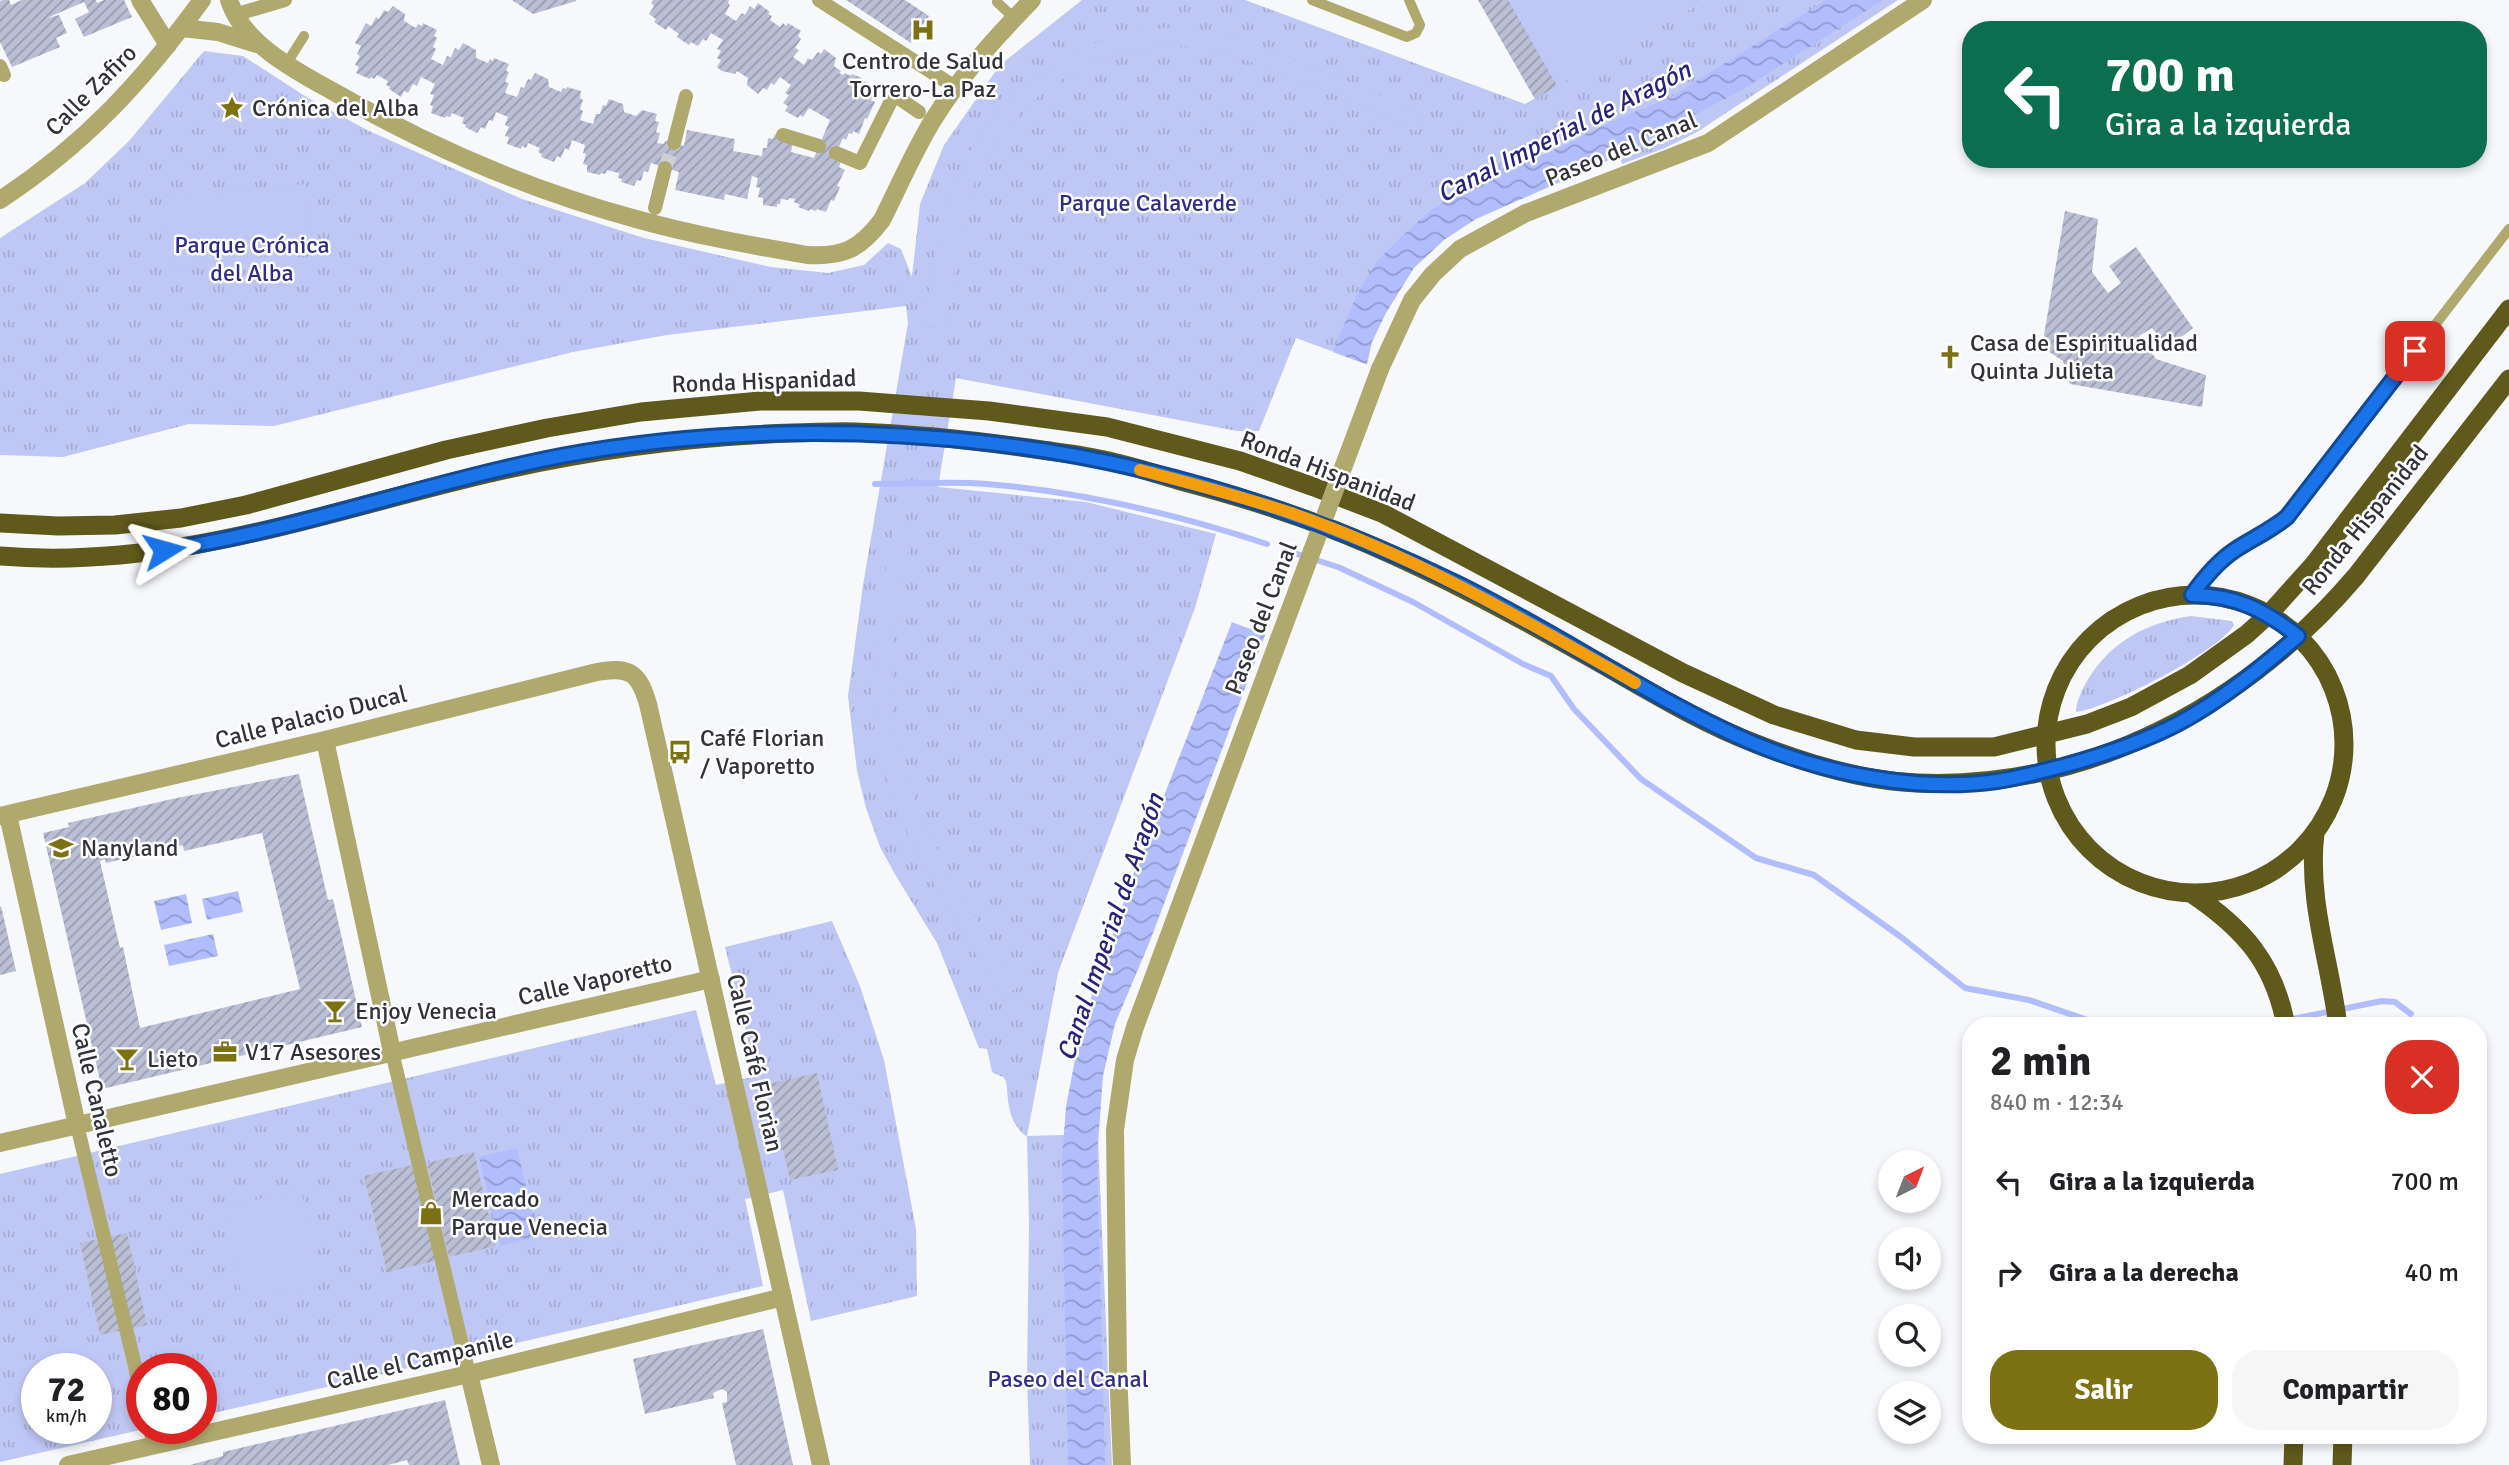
<!DOCTYPE html>
<html lang="es">
<meta charset="utf-8">
<style>
:root{--surface:#fff;--page:#f6f6f6;--text:#202124;--muted:#757577;--accent:#7d7213}
body{margin:0;font-family:Signika,sans-serif;background:var(--page);color:var(--text);height:100vh;display:flex;flex-direction:column;font-size:26px;white-space:nowrap}
*{box-sizing:border-box;margin:0}
p{font-size:23px;color:var(--muted)}
.icon{flex:none;width:38px;height:38px;fill:none;stroke:currentColor;stroke-width:2;stroke-linecap:round;stroke-linejoin:round}
.map{position:relative;flex:1;overflow:hidden}
.sheet{position:absolute;left:1962px;top:1017px;width:525px;height:427px;display:flex;flex-direction:column;background:var(--surface);border-radius:28px;box-shadow:0 4px 10px #0003}
.sheet>*{flex:none}
.banner{position:absolute;left:1962px;top:21px;width:525px;height:147px;border-radius:28px;box-shadow:0 4px 10px #0003;background:#0b6e4f;color:#fff;overflow:hidden}
.needle{width:46px;rotate:42deg}
.fabs{position:absolute;left:1878px;top:1150px;display:grid;gap:14px}
.fabs a{display:grid;place-items:center;width:63px;height:63px;border-radius:50%;background:var(--surface);box-shadow:0 4px 10px #0003;font-size:35px}
.speed{position:absolute;left:21px;top:1353px;display:flex;gap:14px;font-size:35px;font-weight:700;text-align:center}
.speed>*{display:grid;place-content:center;width:91px;height:91px;border-radius:50%;background:var(--surface);box-shadow:0 4px 10px #0003;line-height:1}
.speed small{font-size:18px;font-weight:400}
.speed .limit{border:10px solid #d22;background:#fff;color:#111}
.pin{position:absolute;display:grid;place-items:center;width:60px;height:60px;color:#fff;margin:-30px;border-radius:14px;box-shadow:0 4px 10px #0006}
.me{position:absolute;width:77px;margin:-38px;rotate:82deg;stroke-linejoin:round;filter:drop-shadow(0 0 5px #0008)}
.turn{display:flex;align-items:center;gap:24px;height:147px;padding:0 28px;font-size:32px}
.turn .icon{width:91px;height:91px;stroke-width:2.5}
.turn b{display:block;font-size:49px;line-height:60px}
.round{display:grid;place-items:center;flex:none;width:74px;height:74px;border-radius:28px;background:var(--page)}
.overview{display:flex;align-items:center;justify-content:space-between;height:119px;padding:0 28px}
h1{font-size:42px;font-weight:700;line-height:52px}
.button{display:flex;gap:14px;margin-top:auto;padding:14px 28px}
.button a{flex:1;height:80px;border-radius:28px;background:var(--accent);color:#fff;font-size:28px;font-weight:700;line-height:80px;text-align:center}
.button a+a{background:var(--page);color:var(--text)}
ul{padding:0;list-style:none}
li{display:flex;align-items:center;gap:21px;height:91px;padding:0 28px}
li div{flex:1}
li b{display:block;font-size:26px}
li em{font-style:normal}
.map>svg:first-child{display:block}
.grass{fill:url(#grass-tufts);fill-rule:evenodd}
.garden{fill:#bfc7f4}
.water{fill:url(#water-waves)}
.pier{fill:#f7f8fc}
.lines{fill:none;stroke-linecap:round;stroke-linejoin:round}
.stream{stroke:#b2bdfe;stroke-width:6}
.building{fill:url(#building-hatch);fill-rule:evenodd}
.pedestrian-tunnel{stroke:#cfd0d5;stroke-width:14;stroke-dasharray:14 7;stroke-linecap:butt}
.service{stroke:#b0a96e;stroke-width:10}
.pedestrian{stroke:#b0a96e;stroke-width:14}
.minor{stroke:#b0a96e;stroke-width:18}
.tertiary{stroke:#b0a96e;stroke-width:18}
.trunk{stroke:#60591c;stroke-width:19}
.minor-bridge{stroke:#b0a96e;stroke-width:18}
.route-casing{stroke:#114b97;stroke-width:18}
.route{stroke:#1a73e8;stroke-width:12}
.slow{stroke:#f59e0b;stroke-width:12}
.labels{text-anchor:middle;dominant-baseline:central;stroke-width:5;stroke-linejoin:round;paint-order:stroke}
.poi-label{font-size:24px;fill:#31323b;stroke:#fff;text-anchor:start}
.street-label{font-size:24px;fill:#31323b;stroke:#fff}
.park-label{font-size:24px;fill:#2e2d87;stroke:#fff}
.water-label{font-size:26px;font-style:italic;fill:#27237c;stroke:#fff}
</style>
<div class="map">
<svg width="2509" height="1465" viewBox="0 0 2509 1465">
<defs>
<pattern id="grass-tufts" width="24" height="20" patternUnits="userSpaceOnUse" patternTransform="scale(1.75)"><rect width="24" height="20" fill="#bfc7f4"/><path d="M3 7l-1-3M5 7V3M7 7l1-3M15 17l-1-3M17 17v-4M19 17l1-3" fill="none" stroke="#a5abd2"/></pattern>
<pattern id="water-waves" width="16" height="10" patternUnits="userSpaceOnUse" patternTransform="scale(1.75)"><rect width="16" height="10" fill="#b2bdfe"/><path d="M0 5q4-4 8 0t8 0" fill="none" stroke="#919acf"/></pattern>
<pattern id="building-hatch" width="6" height="6" patternUnits="userSpaceOnUse" patternTransform="scale(1.75)"><rect width="6" height="6" fill="#bbbfd5"/><path d="M-1 1l2-2M0 6l6-6M5 7l2-2" fill="none" stroke="#999cae"/></pattern>
</defs>
<rect width="100%" height="100%" fill="#f7f8fc"/>
<!-- grass -->
<path class="grass" d="M1082 0H1245L1525 104 1706 0H1898L1697 132 1665 148 1622 164 1607 123 1554 150 1477 180 1430 210 1402 236 1338 339 1334 352 1296 338 1259 431H1237L956 378 938 487 1086 502 1216 534 1195 608 1058 973 1027 1136 1063 1135 1098 1138 1112 1465H1030L1027 1378 1029 1225 1027 1137C1000 1117 1012 1083 1003 1077 999 1075 995 1074 992 1072L987 1049 979 1048 937 943 896 876 880 847 866 808 857 771 848 696 863 585 908 323 906 306 667 335 573 352 274 426 189 424 63 457 0 455V238L85 183 129 141 204 51 243 56 308 98 367 130 522 199 644 238 771 267 828 273 864 265 888 243 901 249 912 277 920 204 944 145 1000 65Z
M2191 616 2232 621 2234 625C2220 651 2106 709 2076 712 2076 702 2082 690 2087 681 2110 642 2147 622 2191 616Z
M832 921 860 986 884 1060 916 1229 917 1296 811 1321 783 1190 745 1199 763 1286 201 1416V1368H142V1428H149L0 1462V1174L696 1010 716 1085 757 1076 725 947ZM37 1368H96V1428H37Z"/>
<!-- garden -->
<path class="garden" d="M1479 0H1706L1535 99Z
M1166 28 1210 31 1244 40 1345 80 1425 116 1416 131C1370 109 1323 90 1275 71 1252 63 1228 52 1204 48 1103 35 1004 97 971 194 957 237 953 284 946 329L923 326 938 238 950 194 971 150 990 120 1018 90 1077 51 1112 36 1140 31Z
M305 184 312 251 171 266 164 198Z
M895 519 914 522C904 579 889 639 892 697 896 804 966 898 1019 987L1002 997C948 906 876 808 872 698 870 638 885 578 895 519Z
M301 1190 322 1285 243 1301 222 1207Z"/>
<!-- water -->
<path class="water" d="M1826 0H1883L1742 90 1599 165 1476 219 1444 240 1414 268 1386 313 1372 342 1367 364 1150 941 1115 1024 1103 1076 1097 1158 1105 1465H1068L1062 1159 1066 1107 1081 1027 1133 875 1232 622 1338 339 1358 292 1378 260 1402 236 1430 210 1477 180 1554 150 1607 123 1669 98Z
M238 891 243 912 207 920 202 899Z
M186 894 192 923 161 930 154 901Z
M213 934 218 956 169 966 164 945Z
M517 1148 538 1237 500 1246 479 1157Z"/>
<!-- pier -->
<path class="pier" d="M1330 351 1371 366 1269 636 1229 621Z"/>
<g class="lines">
<!-- stream -->
<path class="stream" d="M875 484C912 484 950 481 987 484 1083 492 1176 514 1267 544
M1291 552 1338 567 1413 602 1523 664 1551 676 1574 709 1641 779 1756 858 1814 875 1901 937 1965 988 2029 1000 2105 1026
M2257 1026 2382 1001 2395 1002 2411 1014"/>
</g>
<!-- building -->
<path class="building" d="M3 0H9L11 5 22 0H96L97 3 104 0H124L132 17 84 37 75 19 89 12 84 2 47 18 59 15 67 33 56 38 60 47 12 67 0 42V1Z
M512 0H576V1L533 14Z
M653 0H729L728 3 730 5 725 14 736 21 742 13 745 15 750 6 754 9 758 3 770 12 768 14 772 16 770 20 780 27 783 23 786 26 788 23 801 31 798 36 801 39 795 48 799 50 793 57 804 65 808 58 812 60 818 52 821 54 824 49 836 58 834 66 841 71 839 73 843 75 845 73 851 76 852 74 862 78 861 80 868 83 867 85 875 89 871 100 875 102 867 119 865 118 859 134 853 131 852 134 849 133 846 140 843 138 836 153 841 162 839 167 845 170 837 186 840 187 834 201 831 200 826 212 817 209 816 211 810 209 809 211 798 207 800 205 794 202 795 199 789 198 788 200 781 199 780 204H777V207L763 205V198L758 197 760 188 756 187 758 178 752 176 747 199 725 194 724 200 675 190 679 172 651 163 648 172 644 171 641 181 637 180 634 186 621 182 622 179 618 178 619 173 607 170 605 174 601 173 600 175 587 172V165L583 164 586 154 583 153 585 145 572 140 569 150 565 148 561 158 557 156 554 162 541 157 542 154 538 152 540 148 528 143 526 148 522 146 521 149 507 144 509 137 505 136 509 127 505 125 508 117 496 112 493 121 489 120 485 129 481 127 477 133 465 127 466 125 462 123 464 118 452 113 450 117 446 116 445 118 431 113 433 106 430 105 434 95 430 94 435 84 421 77 417 86 413 84 408 93 404 91 401 97 389 89 390 87 386 85 388 81 377 75 374 79 371 77 370 79 356 73 359 67 355 65 360 56 357 54 361 46 355 43 366 23 371 26 376 17 379 19 384 10 388 12 393 6 405 14 404 21 416 28 418 24 422 26 423 23 437 30 434 36 437 38 433 47 436 49 431 59 443 65 447 56 451 57 455 48 459 50 463 43 476 50V58L488 63 490 59 493 61 494 58 509 64 506 71 509 72 505 82 509 83 505 93 517 97 521 87 524 88 528 79 531 80 535 73 548 79 549 87 561 92 563 88 566 89 567 87 581 91 580 98 583 100 580 109 583 111 580 120 593 124 596 114H600L603 105 606 106 609 99 623 104 624 112 636 116 642 110 657 114 655 121 659 122 656 132 660 133 657 143 664 144 665 141 684 146 687 130 735 139 733 151 762 156 763 148H767L768 138 773 139 775 134 793 142 791 152 814 158 830 120 809 108 803 117 800 115 798 118 785 111 788 106 783 103 789 95 785 93 791 85 780 77 774 85 771 83 767 90 763 88 758 94 747 85 748 78 737 71 735 74 722 71 717 67 721 60 717 58 721 51 717 49 723 40 711 33 706 41 703 39 698 46 691 42 689 45 677 37 679 34 668 26 666 30 654 22 656 19 649 14 654 6 651 3Z
M846 0H905L929 16 911 43Z
M1478 0H1508L1557 86 1535 99Z
M2065 211 2098 219 2092 272 2108 293 2121 283 2109 266 2136 247 2193 328 2168 347 2152 328 2139 336 2156 359 2206 375 2202 407 2070 384 2063 361 2042 347Z
M299 774 328 900 333 899 362 1027 102 1089 43 833 69 827 68 823 172 799ZM262 833 300 989 140 1028 123 947 120 948 100 861 105 859 106 863 183 845 184 851Z
M1 906 16 971 0 975V907Z
M817 1073 838 1170 790 1180 768 1084Z
M474 1152 496 1246 449 1257 427 1163Z
M413 1165 435 1261 387 1272 364 1176Z
M127 1233 147 1325 100 1335 80 1243Z
M763 1329 793 1465H736L722 1403 727 1402V1392L722 1389 713 1393 714 1398 645 1414 633 1359Z
M445 1400 460 1465H409L407 1460 388 1465H190L223 1456V1452Z"/>
<g class="lines">
<!-- pedestrian-tunnel -->
<path class="pedestrian-tunnel" d="M665 168 674 143"/>
<!-- service -->
<path class="service" d="M1312 0 1407 37 1416 33 1420 25 1409 0
M997 2 1014 18
M287 63 304 36
M2192 595C2204 578 2217 562 2235 550 2252 538 2271 531 2287 517L2509 229"/>
<!-- pedestrian -->
<path class="pedestrian" d="M819 0 955 87
M234 15 285 0
M0 66 4 75
M783 135 819 146
M674 143 686 96
M836 153 860 163 894 95 919 112
M655 208 665 168
M392 1052 469 1374
M77 1125 142 1395
M150 1428 154 1447"/>
<!-- minor -->
<path class="minor" d="M140 0 168 45
M1380 369 1412 300 1433 274 1460 249 1526 213 1708 143 1923 0
M325 740 392 1052
M8 815 77 1125
M0 816 325 740 597 672C630 666 639 673 648 704L821 1465
M0 1143 711 979
M469 1374 491 1465
M68 1465 469 1374 783 1297
M1122 1465 1118 1370 1115 1130 1125 1060 1135 1027 1279 639"/>
<!-- tertiary -->
<path class="tertiary" d="M229 0C243 44 296 71 334 92 429 147 530 190 636 219 693 235 750 245 807 255 844 257 860 249 882 220 899 186 914 151 933 120 961 75 996 37 1032 0
M182 28 218 32 256 44
M0 200C85 144 142 82 202 0"/>
<!-- trunk -->
<path class="trunk" d="M0 523 58 526 115 525 181 518 246 505 446 450 547 428 641 412 760 401H859L989 411 1107 427 1240 461 1314 487 1384 514 1683 673 1774 715 1856 740 1914 747H1994L2087 724 2131 707 2190 675 2247 634 2269 614 2314 564 2509 309
M0 556C163 570 313 516 469 478 575 452 682 437 792 433 813 433 834 431 855 432 917 434 980 441 1042 450 1063 453 1084 455 1104 460 1129 465 1153 473 1177 480 1242 497 1306 517 1368 544 1445 577 1518 617 1591 658 1646 689 1700 723 1759 745 1808 764 1864 781 1917 783 2090 790 2246 705 2356 576L2509 379
M2046 744a149 149 0 1 1 298 0a149 149 0 1 1-298 0Z
M2315 833C2307 900 2330 961 2338 1026
M2191 893C2243 928 2274 962 2286 1026
M2293 1465 2294 1435
M2342 1465 2343 1435"/>
<!-- minor-bridge -->
<path class="minor-bridge" d="M1279 639 1380 369"/>
</g>
<g class="lines">
<!-- route casing -->
<g class="route-casing">
<path id="route" d="M164 550C299 530 427 482 561 456 702 430 847 427 989 443 1151 461 1308 512 1454 582 1556 631 1649 698 1753 743 1827 774 1917 792 1997 781 2019 778 2041 771 2063 766 2103 755 2143 742 2179 723 2222 700 2262 667 2298 636 2264 610 2236 595 2192 595 2204 578 2217 562 2235 550 2253 538 2270 531 2287 517L2415 351"/>
</g>
<!-- route -->
<use href="#route" class="route"/>
<!-- slow -->
<path class="slow" d="M1140 470C1190 483 1240 496 1288 512 1411 554 1523 619 1635 683"/>
</g>
<!-- icons -->
<defs>
<g id="hospital-bare" transform="scale(1.89)"><path d="M-5-5h3v3.5h4V-5h3V5h-3V1.5h-4V5h-3Z" fill="#7d7213" stroke="#fff" stroke-width="2.5" paint-order="stroke"/></g>
<g id="sight-bare" transform="scale(1.89)"><path d="M0-6L1.8-2.2L6-1.7L2.9 1.2L3.7 5.4L0 3.3L-3.7 5.4L-2.9 1.2L-6-1.7L-1.8-2.2Z" fill="#7d7213" stroke="#fff" stroke-width="2.5" paint-order="stroke"/></g>
<g id="church-bare" transform="scale(1.89)"><path d="M-1.2-6h2.4v3.5h3.3v2.4h-3.3V6h-2.4V-.1h-3.3v-2.4h3.3Z" fill="#7d7213" stroke="#fff" stroke-width="2.5" paint-order="stroke"/></g>
<g id="bus-bare" transform="scale(1.89)"><path d="M-5-6H5V4H4V6H2V4H-2V6H-4V4H-5ZM-3.5-4V0h7V-4ZM-3.5 1.2v1.5H-2V1.2ZM2 1.2v1.5H3.5V1.2Z" fill="#7d7213" stroke="#fff" stroke-width="2.5" paint-order="stroke"/></g>
<g id="school-bare" transform="scale(1.89)"><path d="M0-5L7-2L0 1L-7-2ZM-4 1L0 2.5L4 1V4Q0 6-4 4Z" fill="#7d7213" stroke="#fff" stroke-width="2.5" paint-order="stroke"/></g>
<g id="bar-bare" transform="scale(1.89)"><path d="M-6-5H6L.8 .8V4.5H3.5V6h-7V4.5H-.8V.8Z" fill="#7d7213" stroke="#fff" stroke-width="2.5" paint-order="stroke"/></g>
<g id="office-bare" transform="scale(1.89)"><path d="M-6-3h4V-5.5h4V-3h4V5H-6ZM-1-4.5V-3h2v-1.5ZM-6 0V1H6V0Z" fill="#7d7213" stroke="#fff" stroke-width="2.5" paint-order="stroke"/></g>
<g id="shop-bare" transform="scale(1.89)"><path d="M-5-2.5h2.3a2.7 3.5 0 0 1 5.4 0H5L5.5 6h-11ZM-1.5-2.5h3a1.5 2.3 0 0 0-3 0Z" fill="#7d7213" stroke="#fff" stroke-width="2.5" paint-order="stroke"/></g>
</defs>
<g fill-rule="evenodd">
<use href="#hospital-bare" x="923" y="30"/>
<use href="#sight-bare" x="232" y="108"/>
<use href="#church-bare" x="1950" y="357"/>
<use href="#bus-bare" x="680" y="752"/>
<use href="#school-bare" x="61" y="848"/>
<use href="#bar-bare" x="335" y="1011"/>
<use href="#office-bare" x="225" y="1052"/>
<use href="#bar-bare" x="127" y="1059"/>
<use href="#shop-bare" x="431" y="1213"/>
</g>
<g class="labels">
<!-- poi labels -->
<g class="poi-label">
<text x="923" y="61" text-anchor="middle">Centro de Salud<tspan x="923" dy="28">Torrero-La Paz</tspan></text>
<text x="252" y="108">Crónica del Alba</text>
<text x="1970" y="343">Casa de Espiritualidad<tspan x="1970" dy="28">Quinta Julieta</tspan></text>
<text x="700" y="738">Café Florian<tspan x="700" dy="28">/ Vaporetto</tspan></text>
<text x="81" y="848">Nanyland</text>
<text x="355" y="1011">Enjoy Venecia</text>
<text x="245" y="1052">V17 Asesores</text>
<text x="147" y="1059">Lieto</text>
<text x="451" y="1199">Mercado<tspan x="451" dy="28">Parque Venecia</tspan></text>
</g>
<!-- street labels -->
<g class="street-label">
<text transform="translate(91 90) rotate(-45)">Calle Zafiro</text>
<text transform="translate(1621 149) rotate(-22)">Paseo del Canal</text>
<text transform="translate(764 381) rotate(-2)">Ronda Hispanidad</text>
<text transform="translate(1328 471) rotate(21)">Ronda Hispanidad</text>
<text transform="translate(2365 520) rotate(-51)">Ronda Hispanidad</text>
<text transform="translate(1261 618) rotate(-69)">Paseo del Canal</text>
<text transform="translate(311 717) rotate(-14)">Calle Palacio Ducal</text>
<text transform="translate(595 980) rotate(-13)">Calle Vaporetto</text>
<text transform="translate(755 1063) rotate(77)">Calle Café Florian</text>
<text transform="translate(97 1100) rotate(77)">Calle Canaletto</text>
<text transform="translate(420 1360) rotate(-13)">Calle el Campanile</text>
</g>
<!-- park labels -->
<g class="park-label">
<text x="1148" y="203">Parque Calaverde</text>
<text x="252" y="245">Parque Crónica<tspan x="252" dy="28">del Alba</tspan></text>
<text x="1068" y="1379">Paseo del Canal</text>
</g>
<!-- water labels -->
<g class="water-label">
<text transform="translate(1564 132) rotate(-27)">Canal Imperial de Aragón</text>
<text transform="translate(1111 927) rotate(-71)">Canal Imperial de Aragón</text>
</g>
</g>
</svg>
<div class="fabs">
<a><svg class="needle" viewBox="-14 -14 28 28"><path d="M0-13l5 13h-10z" fill="#e53935"/><path d="M0 13l5-13h-10z" fill="#757577"/></svg></a>
<a><svg class="icon" aria-label="sound" viewBox="0 0 24 24"><path d="M4 9h4l5-4v14l-5-4H4zM17 9q2 3 0 6"/></svg></a>
<a><svg class="icon" aria-label="search" viewBox="0 0 24 24"><circle cx="10" cy="10" r="6"/><path d="M15 15l6 6"/></svg></a>
<a><svg class="icon" aria-label="layers" viewBox="0 0 24 24"><path d="M12 4l9 5-9 5-9-5zM3 14l9 5 9-5"/></svg></a>
</div>
<div class="speed"><div>72<small>km/h</small></div><div class="limit">80</div></div>
<div class="pin" style="left:2415px;top:351px;background:#d93025"><svg class="icon" aria-label="arrive" viewBox="0 0 24 24"><path d="M6 21V4h12l-3 4 3 4H6"/></svg></div>
<svg class="me" style="left:164px;top:550px" viewBox="-20 -20 40 40"><path d="M0-17L14 15 0 8-14 15z" fill="#1a73e8" stroke="#fff" stroke-width="4"/></svg>
<div class="banner">
<div class="turn"><svg class="icon" aria-label="left" viewBox="0 0 24 24"><path d="M17 20v-9H6M10 6l-5 5 5 5"/></svg><div><b>700 m</b>Gira a la izquierda</div></div>
</div>
<section class="sheet">
<div class="overview"><div><h1>2 min</h1><p>840 m · 12:34</p></div><a class="round" style="background:#d93025;color:#fff"><svg class="icon" aria-label="close" viewBox="0 0 24 24"><path d="M6 6l12 12M18 6L6 18"/></svg></a></div>
<ul>
<li><svg class="icon" aria-label="left" viewBox="0 0 24 24"><path d="M17 20v-9H6M10 6l-5 5 5 5"/></svg><div><b>Gira a la izquierda</b></div><em>700 m</em></li>
<li><svg class="icon" aria-label="right" viewBox="0 0 24 24"><path d="M7 20v-9h11M14 6l5 5-5 5"/></svg><div><b>Gira a la derecha</b></div><em>40 m</em></li>
</ul>
<div class="button"><a>Salir</a><a>Compartir</a></div>
</section>
</div>
